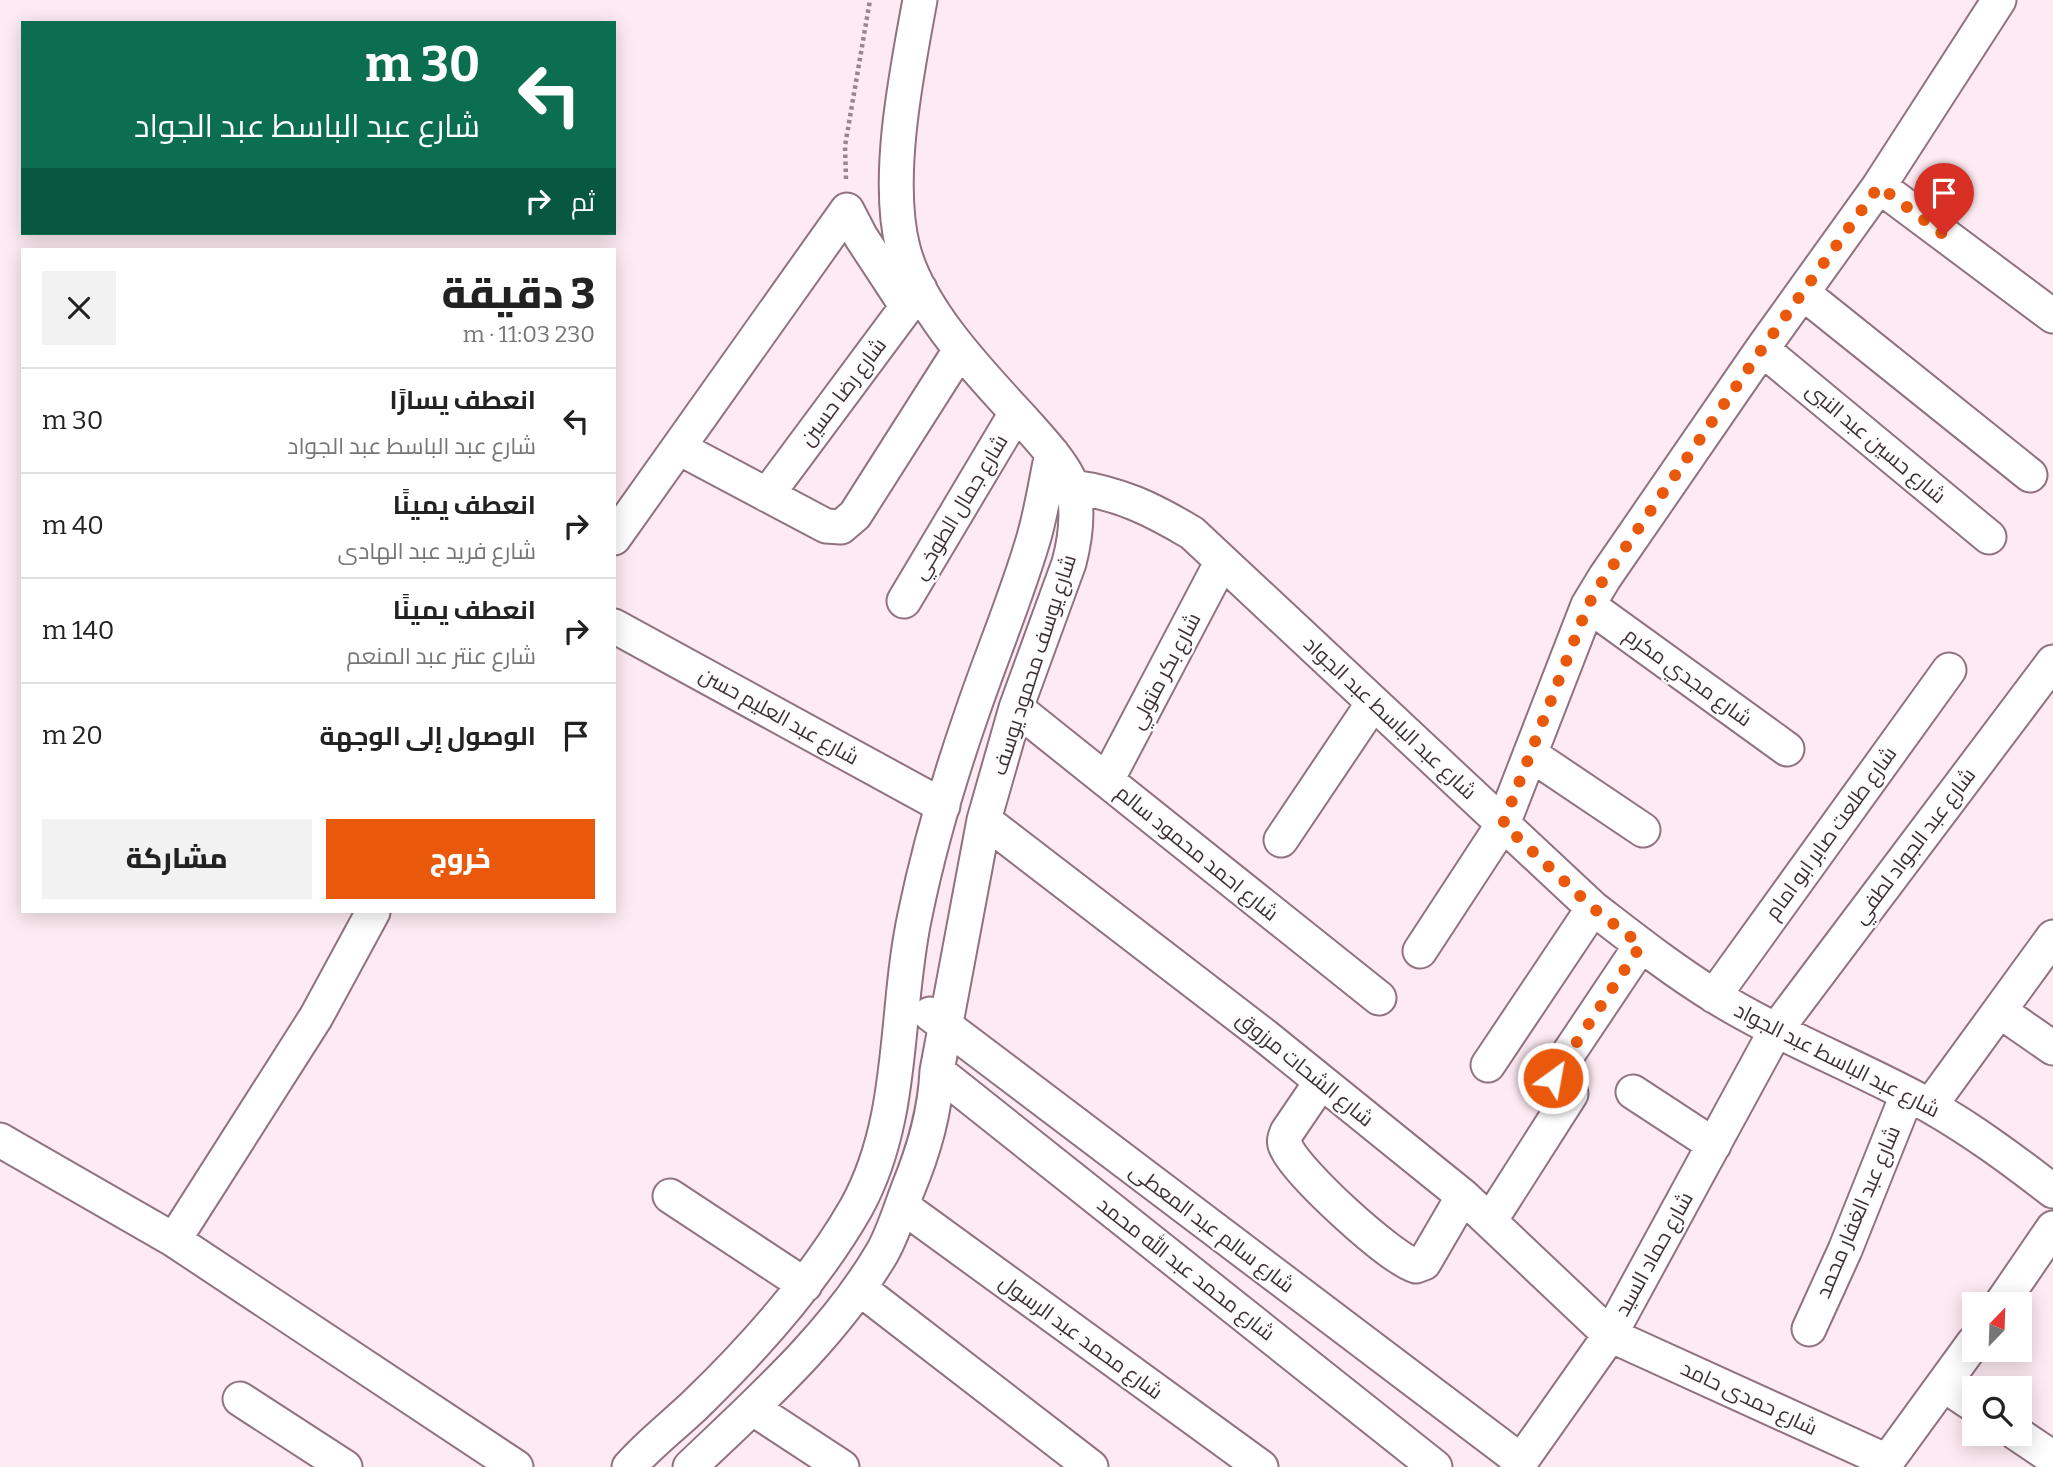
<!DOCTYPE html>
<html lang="ar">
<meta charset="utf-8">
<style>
:root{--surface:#fff;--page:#f2f2f2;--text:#222;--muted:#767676;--line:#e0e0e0;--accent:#ea580c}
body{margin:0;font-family:Bitter,Cairo,serif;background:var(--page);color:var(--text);direction:rtl;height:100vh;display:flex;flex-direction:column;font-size:26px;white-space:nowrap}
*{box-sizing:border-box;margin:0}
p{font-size:23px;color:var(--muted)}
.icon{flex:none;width:38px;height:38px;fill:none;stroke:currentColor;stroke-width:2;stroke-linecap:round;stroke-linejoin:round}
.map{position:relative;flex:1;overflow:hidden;direction:ltr}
.panel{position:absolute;left:21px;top:248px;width:595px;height:665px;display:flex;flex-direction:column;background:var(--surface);border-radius:0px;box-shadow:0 4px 18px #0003;direction:rtl}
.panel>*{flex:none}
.banner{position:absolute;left:21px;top:21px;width:595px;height:214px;border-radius:0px;box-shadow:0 4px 18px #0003;direction:rtl;background:#0b6e4f;color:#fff;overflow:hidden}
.needle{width:46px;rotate:23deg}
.tools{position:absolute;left:1962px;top:1292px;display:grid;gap:14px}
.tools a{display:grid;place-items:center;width:70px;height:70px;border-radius:0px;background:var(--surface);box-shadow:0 4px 18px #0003;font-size:35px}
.pin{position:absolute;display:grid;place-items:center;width:60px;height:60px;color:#fff;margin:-72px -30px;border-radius:50% 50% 50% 0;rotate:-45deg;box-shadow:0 0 7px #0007}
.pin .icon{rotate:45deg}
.me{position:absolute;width:77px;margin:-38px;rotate:32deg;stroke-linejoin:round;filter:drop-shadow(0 0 5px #0008)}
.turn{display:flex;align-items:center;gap:24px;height:147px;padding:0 21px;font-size:32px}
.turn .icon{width:91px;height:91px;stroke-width:2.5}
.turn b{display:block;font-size:49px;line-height:60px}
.then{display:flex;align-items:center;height:66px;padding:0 21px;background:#0003;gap:14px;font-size:26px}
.round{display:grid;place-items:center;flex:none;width:74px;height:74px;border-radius:0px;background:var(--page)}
.head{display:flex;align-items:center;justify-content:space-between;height:119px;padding:0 21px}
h1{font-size:42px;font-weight:800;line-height:52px}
.button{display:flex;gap:14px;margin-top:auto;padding:14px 21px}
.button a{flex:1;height:80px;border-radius:0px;background:var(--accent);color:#fff;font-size:28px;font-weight:800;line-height:80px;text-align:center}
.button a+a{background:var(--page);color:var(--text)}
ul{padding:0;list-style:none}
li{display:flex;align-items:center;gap:21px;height:105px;padding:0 21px;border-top:2px solid var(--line)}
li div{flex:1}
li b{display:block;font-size:26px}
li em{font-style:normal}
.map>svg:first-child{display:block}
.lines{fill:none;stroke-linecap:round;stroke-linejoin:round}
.minor-casing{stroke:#907280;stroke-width:37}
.path{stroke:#97868d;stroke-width:4.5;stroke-dasharray:3.5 3.5;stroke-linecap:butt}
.minor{stroke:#fff;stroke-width:33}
.route{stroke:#ea580c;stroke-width:12;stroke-dasharray:0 21.6}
.labels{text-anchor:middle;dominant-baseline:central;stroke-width:5;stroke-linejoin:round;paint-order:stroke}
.street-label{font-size:21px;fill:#3d3036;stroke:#fdfdfd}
</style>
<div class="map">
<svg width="2053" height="1467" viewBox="0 0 2053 1467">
<rect width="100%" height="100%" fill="#feeaf2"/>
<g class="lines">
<!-- minor casing -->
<g class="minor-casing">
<path id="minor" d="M1879 186 2053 316
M1803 293 2030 475
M1762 349 1989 537
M679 448 826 526 841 527 855 515 960 350
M1073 487C1119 493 1152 509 1192 533L1593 908C1632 938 1671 969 1713 995 1782 1038 1860 1067 1930 1106 1974 1131 2014 1161 2053 1191
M767 495 920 289
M614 538 847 210 861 237 907 307
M904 601 1016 413
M1588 605 1787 749
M614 626 943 806
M1016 708 1379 998
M1530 754 1643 830
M1107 780 1222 561
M984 820 1265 1036 1463 1196 1610 1335 1887 1461
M1281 840 1373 703
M1420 951 1503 824 1588 605 1605 577 1762 349 1879 186 1999 0
M1714 996 1949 670
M2001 1012 2053 1048
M930 1014 1521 1461
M1488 1065 1593 908
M937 1071 1435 1467
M1321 1082 1287 1132C1285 1137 1283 1142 1286 1147 1297 1173 1390 1258 1416 1266L1424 1263 1463 1196
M1633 1092 1714 1145
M1930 1106 2053 937
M0 1140 174 1240 516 1467
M670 1196 805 1285
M902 1206 1261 1467
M1490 1221 1571 1094 1570 1089 1553 1078 1554 1075 1641 945
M174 1240 316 1017 373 912
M859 1288 1091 1467
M2001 1304 2053 1228
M1809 1329 1845 1250 1907 1095
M1944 1385 1974 1405
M240 1399 345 1467
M752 1408 842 1467
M2016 1433 2053 1458
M629 1467C649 1444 673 1426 695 1405 756 1346 814 1281 856 1208 906 1118 894 1012 915 915 929 847 949 779 972 713 992 654 1017 596 1034 537 1042 509 1046 481 1052 453
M690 1467C759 1401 833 1336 882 1253 893 1234 900 1210 908 1189 924 1150 935 1113 937 1071L984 820 1016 708 1069 563C1075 540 1079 514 1073 490 1068 468 1039 438 1024 421 981 374 919 311 903 248 885 178 907 71 920 0
M1517 1467 1610 1335 1776 1030 2053 662
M1883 1467 1974 1342"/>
</g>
<!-- path -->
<path class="path" d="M846 179 845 146 870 0"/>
<!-- minor -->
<use href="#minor" class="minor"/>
</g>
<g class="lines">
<!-- route -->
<path class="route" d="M1553 1078 1641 945 1593 908 1503 824 1588 605 1605 577 1762 349 1879 186 1944 235"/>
</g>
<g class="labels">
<!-- street labels -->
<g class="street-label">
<text transform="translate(843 392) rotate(-53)">شارع رضا حسين</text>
<text transform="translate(1876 443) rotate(40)">شارع حسين عبد النبى</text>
<text transform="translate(960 507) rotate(-59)">شارع جمال الطوخي</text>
<text transform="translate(1034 665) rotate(-72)">شارع يوسف محمود يوسف</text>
<text transform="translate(1165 671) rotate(-62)">شارع بكر متولي</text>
<text transform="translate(1688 677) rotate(36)">شارع مجدي مكرم</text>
<text transform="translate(779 716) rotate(29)">شارع عبد العليم حسن</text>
<text transform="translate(1390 718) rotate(43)">شارع عبد الباسط عبد الجواد</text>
<text transform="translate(1831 833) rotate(-54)">شارع طلعت صابر ابو امام</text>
<text transform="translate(1914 846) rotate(-53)">شارع عبد الجواد لطفي</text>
<text transform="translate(1197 853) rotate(39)">شارع احمد محمود سالم</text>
<text transform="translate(1837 1060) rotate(27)">شارع عبد الباسط عبد الجواد</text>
<text transform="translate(1305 1069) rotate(39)">شارع الشحات مرزوق</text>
<text transform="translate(1858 1212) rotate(-67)">شارع عبد الغفار محمد</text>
<text transform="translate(1212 1228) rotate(37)">شارع سالم عبد المعطى</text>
<text transform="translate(1654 1254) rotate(-61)">شارع حماد السيد</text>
<text transform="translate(1186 1269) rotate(38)">شارع محمد عبد الله محمد</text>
<text transform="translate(1081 1337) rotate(36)">شارع محمد عبد الرسول</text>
<text transform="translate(1749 1398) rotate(25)">شارع حمدى حامد</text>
</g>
</g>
</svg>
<div class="tools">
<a><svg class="needle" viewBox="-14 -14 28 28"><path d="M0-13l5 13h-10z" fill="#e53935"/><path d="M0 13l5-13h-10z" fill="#767676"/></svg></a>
<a><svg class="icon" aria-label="search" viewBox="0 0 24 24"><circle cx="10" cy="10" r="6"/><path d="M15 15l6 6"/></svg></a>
</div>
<div class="pin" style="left:1944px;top:235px;background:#d93025"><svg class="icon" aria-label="arrive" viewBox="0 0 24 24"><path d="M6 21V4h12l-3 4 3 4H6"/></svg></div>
<svg class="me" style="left:1553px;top:1078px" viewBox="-20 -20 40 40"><circle r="17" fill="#ea580c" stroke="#fff" stroke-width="3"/><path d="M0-11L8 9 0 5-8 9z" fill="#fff"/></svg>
<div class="banner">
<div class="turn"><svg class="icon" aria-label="left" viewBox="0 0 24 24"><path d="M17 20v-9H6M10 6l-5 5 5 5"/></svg><div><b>30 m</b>شارع عبد الباسط عبد الجواد</div></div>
<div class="then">ثم<svg class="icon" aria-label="right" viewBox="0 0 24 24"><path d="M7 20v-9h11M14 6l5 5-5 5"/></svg></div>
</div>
<section class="panel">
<div class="head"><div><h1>3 دقيقة</h1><p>230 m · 11:03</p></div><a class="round"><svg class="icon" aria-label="close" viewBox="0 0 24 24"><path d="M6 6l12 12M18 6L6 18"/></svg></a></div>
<ul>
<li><svg class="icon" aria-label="left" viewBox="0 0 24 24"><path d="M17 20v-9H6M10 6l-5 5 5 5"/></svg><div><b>انعطف يسارًا</b><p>شارع عبد الباسط عبد الجواد</p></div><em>30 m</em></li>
<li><svg class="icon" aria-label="right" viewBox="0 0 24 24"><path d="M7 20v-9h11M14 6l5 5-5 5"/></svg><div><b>انعطف يمينًا</b><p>شارع فريد عبد الهادى</p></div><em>40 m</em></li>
<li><svg class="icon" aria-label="right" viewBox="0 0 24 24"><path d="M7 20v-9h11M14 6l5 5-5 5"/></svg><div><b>انعطف يمينًا</b><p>شارع عنتر عبد المنعم</p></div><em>140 m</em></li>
<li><svg class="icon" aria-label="arrive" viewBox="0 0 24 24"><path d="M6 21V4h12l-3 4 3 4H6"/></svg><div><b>الوصول إلى الوجهة</b></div><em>20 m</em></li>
</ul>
<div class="button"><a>خروج</a><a>مشاركة</a></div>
</section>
</div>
